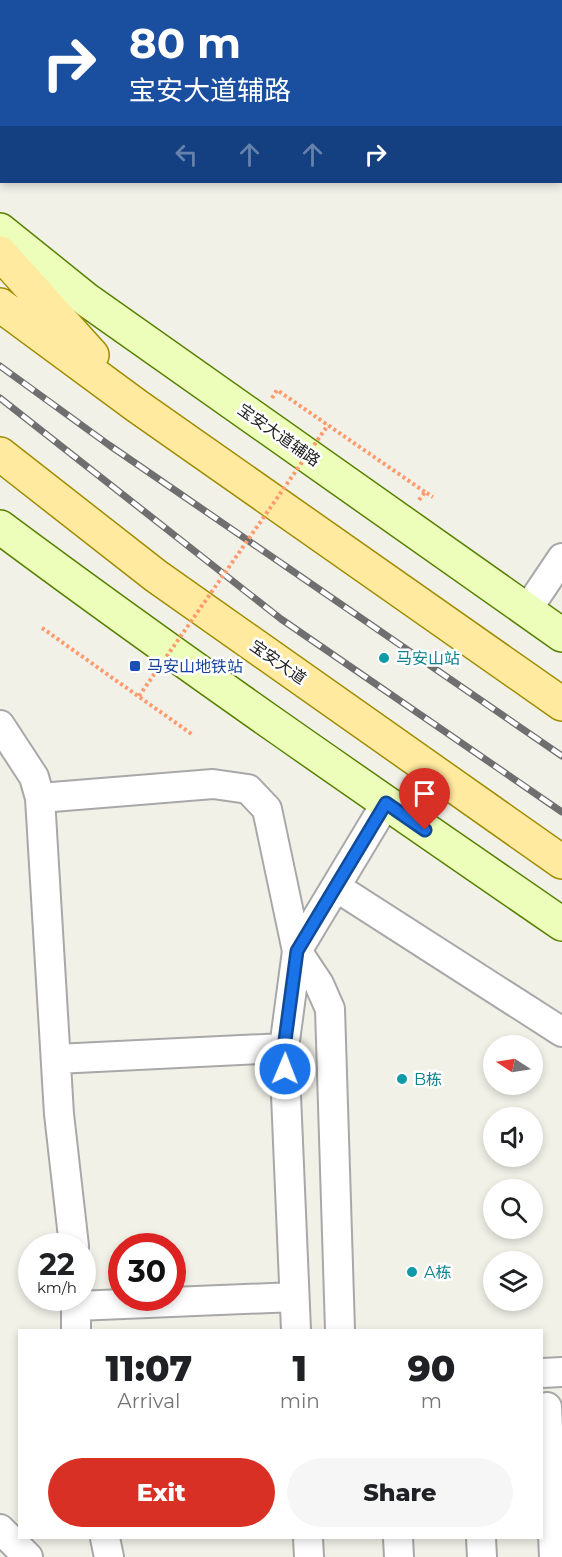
<!DOCTYPE html>
<meta charset="utf-8">
<style>
:root{--surface:#fff;--page:#f6f6f6;--text:#202124;--muted:#757577;--accent:#d93025}
body{margin:0;font-family:Montserrat,"Noto Sans SC",sans-serif;background:var(--page);color:var(--text);height:100vh;display:flex;flex-direction:column;font-size:22px;white-space:nowrap}
*{box-sizing:border-box;margin:0}
p{font-size:20px;color:var(--muted)}
.icon{flex:none;width:33px;height:33px;fill:none;stroke:currentColor;stroke-width:2;stroke-linecap:round;stroke-linejoin:round}
.map{position:relative;flex:1;overflow:hidden}
.sheet{position:absolute;left:18px;top:1329px;width:525px;height:210px;display:flex;flex-direction:column;background:var(--surface);border-radius:0px;box-shadow:0 3px 9px #0003}
.sheet>*{flex:none}
.banner{position:absolute;left:0px;top:0px;width:562px;height:183px;box-shadow:0 3px 9px #0003;background:#1a4fa0;color:#fff;overflow:hidden}
.needle{width:39px;rotate:282deg}
.buttons{position:absolute;left:483px;top:1035px;display:grid;gap:12px}
.buttons a{display:grid;place-items:center;width:60px;height:60px;border-radius:50%;background:var(--surface);box-shadow:0 3px 9px #0003;font-size:30px}
.speed{position:absolute;left:18px;top:1233px;display:flex;gap:12px;font-size:30px;font-weight:700;text-align:center}
.speed>*{display:grid;place-content:center;width:78px;height:78px;border-radius:50%;background:var(--surface);box-shadow:0 3px 9px #0003;line-height:1}
.speed small{font-size:15px;font-weight:400}
.speed .limit{border:9px solid #d22;background:#fff;color:#111}
.pin{position:absolute;display:grid;place-items:center;width:51px;height:51px;color:#fff;margin:-62px -26px;border-radius:50% 50% 50% 0;rotate:-45deg;box-shadow:0 0 6px #0007}
.pin .icon{rotate:45deg}
.me{position:absolute;width:66px;margin:-33px;rotate:1deg;stroke-linejoin:round;filter:drop-shadow(0 0 4px #0008)}
.turn{display:flex;align-items:center;gap:21px;height:126px;padding:0 30px;font-size:27px}
.turn .icon{width:78px;height:78px;stroke-width:2.5}
.turn b{display:block;font-size:42px;line-height:51px}
.lanes{display:flex;align-items:center;height:57px;padding:0 30px;background:#0003;justify-content:center;gap:30px;direction:ltr}
.lanes .off{opacity:.35}
.eta{display:flex;justify-content:space-evenly;align-items:center;height:102px;text-align:center}
.eta b{font-size:36px;font-weight:800;line-height:42px}
.cta{display:flex;gap:12px;margin-top:auto;padding:12px 30px}
.cta a{flex:1;height:69px;border-radius:36px;background:var(--accent);color:#fff;font-size:24px;font-weight:800;line-height:69px;text-align:center}
.cta a+a{background:var(--page);color:var(--text)}
.map>svg:first-child{display:block}
.lines{fill:none;stroke-linecap:round;stroke-linejoin:round}
.stream{stroke:#a6c8e2;stroke-width:8}
.street-casing{stroke:#a8a8a8;stroke-width:32}
.secondary-casing{stroke:#588100;stroke-width:36}
.primary-casing{stroke:#9f8c00;stroke-width:36}
.path{stroke:#ff9a6c;stroke-width:4;stroke-dasharray:3 3;stroke-linecap:butt}
.street{stroke:#fff;stroke-width:28}
.secondary{stroke:#ecfeba;stroke-width:33}
.primary{stroke:#ffeaa0;stroke-width:33}
.rail-casing{stroke:#6f6f6f;stroke-width:7}
.rail{stroke:#fff;stroke-width:4.5;stroke-dasharray:14;stroke-linecap:butt}
.path-bridge{stroke:#ff9a6c;stroke-width:4;stroke-dasharray:3 3;stroke-linecap:butt}
.route-casing{stroke:#114b97;stroke-width:15}
.route{stroke:#1a73e8;stroke-width:10}
.culture-dot{fill:#0f9aa8;stroke:#fff;stroke-width:2}
.transit-dot{fill:#1a4fb4;stroke:#fff;stroke-width:2}
.labels{text-anchor:middle;dominant-baseline:central;stroke-width:5;stroke-linejoin:round;paint-order:stroke}
.street-label{font-size:16px;fill:#212121;stroke:#fff}
.culture-label{font-size:16px;fill:#0d838f;stroke:#fff;text-anchor:start}
.transit-label{font-size:16px;fill:#164399;stroke:#fff;text-anchor:start}
</style>
<div class="map">
<svg width="562" height="1557" viewBox="0 0 562 1557">
<rect width="100%" height="100%" fill="#f2f1e8"/>
<g class="lines">
<!-- stream -->
<path class="stream" d="M4 2 5 0"/>
<!-- street casing -->
<g class="street-casing">
<path id="street" d="M527 610 562 558
M0 725 34 777 40 798 59 1114 74 1246
M40 798 213 784 248 789 267 809 297 951 319 984 330 1009 340 1330
M336 887 562 1032
M56 1059 284 1048
M76 1298V1330
M76 1306 294 1297
M296 1330 284 1048 297 951 386 803
M542 1373 562 1372
M547 1407 554 1557
M0 1529 28 1557
M105 1538 109 1557
M308 1538 309 1557
M398 1538 399 1557
M481 1538 482 1557"/>
</g>
<!-- secondary casing -->
<g class="secondary-casing">
<path id="secondary" d="M0 230 87 300 562 635
M0 527C184 664 373 794 562 924"/>
</g>
<!-- primary casing -->
<g class="primary-casing">
<path id="primary" d="M0 253 92 355
M0 305 137 406 562 704
M0 454 156 576 562 862"/>
</g>
<!-- path -->
<path class="path" d="M83 2 84 0
M0 73 2 72
M272 398 277 390 425 492
M419 500 425 492 433 497
M42 628 193 735"/>
<!-- street -->
<use href="#street" class="street"/>
<!-- secondary -->
<use href="#secondary" class="secondary"/>
<!-- primary -->
<use href="#primary" class="primary"/>
<!-- rail casing -->
<g class="rail-casing">
<path id="rail" d="M0 366 109 445 562 756
M0 398 281 619 562 812"/>
</g>
<!-- rail -->
<use href="#rail" class="rail"/>
<!-- path-bridge -->
<path class="path-bridge" d="M139 696 328 425"/>
</g>
<g class="lines">
<!-- route casing -->
<g class="route-casing">
<path id="route" d="M285 1069 284 1048 297 951 386 803 425 830"/>
</g>
<!-- route -->
<use href="#route" class="route"/>
</g>
<!-- markers -->
<g class="culture-dot">
<circle cx="384" cy="658" r="6"/>
<circle cx="402" cy="1079" r="6"/>
<circle cx="412" cy="1272" r="6"/>
</g>
<rect class="transit-dot" x="129" y="660" width="12" height="12" rx="3"/>
<g class="labels">
<!-- street labels -->
<g class="street-label">
<text transform="translate(279 435) rotate(35)">宝安大道辅路</text>
<text transform="translate(278 662) rotate(35)">宝安大道</text>
</g>
<!-- culture labels -->
<g class="culture-label">
<text x="396" y="658">马安山站</text>
<text x="414" y="1079">B栋</text>
<text x="424" y="1272">A栋</text>
</g>
<!-- transit labels -->
<g class="transit-label">
<text x="147" y="666">马安山地铁站</text>
</g>
</g>
</svg>
<div class="buttons">
<a><svg class="needle" viewBox="-14 -14 28 28"><path d="M0-13l5 13h-10z" fill="#e53935"/><path d="M0 13l5-13h-10z" fill="#757577"/></svg></a>
<a><svg class="icon" aria-label="sound" viewBox="0 0 24 24"><path d="M4 9h4l5-4v14l-5-4H4zM17 9q2 3 0 6"/></svg></a>
<a><svg class="icon" aria-label="search" viewBox="0 0 24 24"><circle cx="10" cy="10" r="6"/><path d="M15 15l6 6"/></svg></a>
<a><svg class="icon" aria-label="layers" viewBox="0 0 24 24"><path d="M12 4l9 5-9 5-9-5zM3 14l9 5 9-5"/></svg></a>
</div>
<div class="speed"><div>22<small>km/h</small></div><div class="limit">30</div></div>
<div class="pin" style="left:425px;top:830px;background:#d93025"><svg class="icon" aria-label="arrive" viewBox="0 0 24 24"><path d="M6 21V4h12l-3 4 3 4H6"/></svg></div>
<svg class="me" style="left:285px;top:1069px" viewBox="-20 -20 40 40"><circle r="17" fill="#1a73e8" stroke="#fff" stroke-width="3"/><path d="M0-11L8 9 0 5-8 9z" fill="#fff"/></svg>
<div class="banner">
<div class="turn"><svg class="icon" aria-label="right" viewBox="0 0 24 24"><path d="M7 20v-9h11M14 6l5 5-5 5"/></svg><div><b>80 m</b>宝安大道辅路</div></div>
<div class="lanes"><svg class="icon off" aria-label="left" viewBox="0 0 24 24"><path d="M17 20v-9H6M10 6l-5 5 5 5"/></svg><svg class="icon off" aria-label="ahead" viewBox="0 0 24 24"><path d="M12 20V5M6 11l6-6 6 6"/></svg><svg class="icon off" aria-label="ahead" viewBox="0 0 24 24"><path d="M12 20V5M6 11l6-6 6 6"/></svg><svg class="icon" aria-label="right" viewBox="0 0 24 24"><path d="M7 20v-9h11M14 6l5 5-5 5"/></svg></div>
</div>
<section class="sheet">
<div class="eta">
<div><b>11:07</b><p>Arrival</p></div>
<div><b>1</b><p>min</p></div>
<div><b>90</b><p>m</p></div>
</div>
<div class="cta"><a>Exit</a><a>Share</a></div>
</section>
</div>
